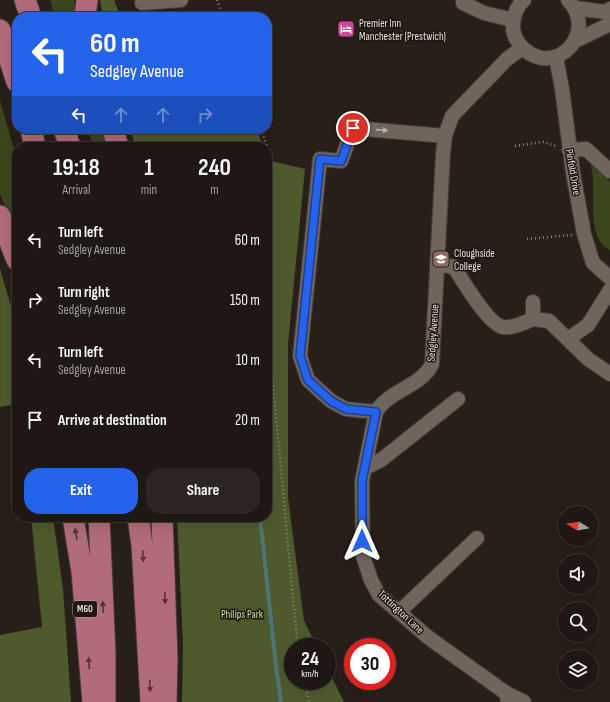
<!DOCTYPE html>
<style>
:root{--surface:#1f1713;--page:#2c2421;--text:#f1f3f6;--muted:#a19fa0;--line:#3c3633;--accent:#2563eb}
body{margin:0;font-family:"Sofia Sans Condensed",sans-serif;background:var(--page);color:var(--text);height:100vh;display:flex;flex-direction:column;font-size:15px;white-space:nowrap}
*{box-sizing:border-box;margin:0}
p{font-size:13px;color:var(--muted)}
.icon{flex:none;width:22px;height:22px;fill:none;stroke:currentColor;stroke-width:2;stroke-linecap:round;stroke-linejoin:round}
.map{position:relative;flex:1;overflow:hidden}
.details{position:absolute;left:12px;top:142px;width:260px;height:380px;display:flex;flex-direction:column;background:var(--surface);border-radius:16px;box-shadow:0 4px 16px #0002,0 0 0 1px var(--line)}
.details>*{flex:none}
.banner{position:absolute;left:12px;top:12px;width:260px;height:122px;border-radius:16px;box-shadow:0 4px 16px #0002,0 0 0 1px var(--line);background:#2563eb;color:#fff;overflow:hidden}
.needle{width:26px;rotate:281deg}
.tools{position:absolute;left:558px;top:506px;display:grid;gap:8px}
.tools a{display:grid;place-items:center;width:40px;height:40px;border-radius:50%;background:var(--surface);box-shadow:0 4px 16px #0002,0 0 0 1px var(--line);font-size:20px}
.speed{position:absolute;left:284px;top:638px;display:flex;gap:8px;font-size:20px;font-weight:700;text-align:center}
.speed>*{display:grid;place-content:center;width:52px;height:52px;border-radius:50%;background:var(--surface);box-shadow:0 4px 16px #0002,0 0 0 1px var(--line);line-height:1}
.speed small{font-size:10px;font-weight:400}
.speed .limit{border:6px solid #d22;background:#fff;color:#111}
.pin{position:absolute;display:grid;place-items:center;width:34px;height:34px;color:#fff;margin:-17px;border:2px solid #fff;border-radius:50%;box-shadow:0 1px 4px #0007}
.me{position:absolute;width:44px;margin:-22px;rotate:0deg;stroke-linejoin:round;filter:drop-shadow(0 0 3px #0008)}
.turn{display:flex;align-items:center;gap:14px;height:84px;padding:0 12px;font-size:18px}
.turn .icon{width:52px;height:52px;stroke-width:2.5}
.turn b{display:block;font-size:28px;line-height:34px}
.lanes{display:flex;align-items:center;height:38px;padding:0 12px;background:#0003;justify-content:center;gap:20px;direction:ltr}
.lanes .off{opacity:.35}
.eta{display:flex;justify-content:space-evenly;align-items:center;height:68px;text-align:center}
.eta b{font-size:24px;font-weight:700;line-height:28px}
.cta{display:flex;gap:8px;margin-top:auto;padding:8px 12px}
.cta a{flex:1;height:46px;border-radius:16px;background:var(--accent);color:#fff;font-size:16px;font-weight:700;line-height:46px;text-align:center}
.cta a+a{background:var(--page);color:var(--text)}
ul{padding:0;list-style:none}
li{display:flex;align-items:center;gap:12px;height:60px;padding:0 12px}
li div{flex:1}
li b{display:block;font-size:15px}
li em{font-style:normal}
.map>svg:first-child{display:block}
.green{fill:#3b461c}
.forest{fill:#4e5a2e}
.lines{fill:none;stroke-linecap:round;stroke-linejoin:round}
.stream{stroke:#4f7474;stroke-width:4}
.minor-casing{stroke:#443c37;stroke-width:16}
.highway-casing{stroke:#443c37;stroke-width:23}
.path{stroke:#8d8580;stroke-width:2.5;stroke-dasharray:1 3;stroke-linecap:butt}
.minor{stroke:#70655d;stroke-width:14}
.highway{stroke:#b26c79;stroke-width:21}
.oneway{fill:#bcb4ae}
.oneway2{fill:#523435}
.route-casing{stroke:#184099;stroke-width:10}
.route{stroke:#2563eb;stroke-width:7}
.labels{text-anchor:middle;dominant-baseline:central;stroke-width:3;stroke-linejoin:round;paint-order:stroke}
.shield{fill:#1f1610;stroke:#aaa29d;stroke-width:1}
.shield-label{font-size:10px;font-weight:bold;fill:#e5deda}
.poi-label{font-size:11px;fill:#e5deda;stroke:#1f1610;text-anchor:start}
.street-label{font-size:11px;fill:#e5deda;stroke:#1f1610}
.park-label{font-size:11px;fill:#cbe096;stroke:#1f1610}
</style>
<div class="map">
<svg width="610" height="702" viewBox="0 0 610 702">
<rect width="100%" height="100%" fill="#291f19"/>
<!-- green -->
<path class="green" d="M50 0H74L76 17H55Z
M0 100 17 161V233L0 194Z
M88 129H105L110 147H93Z
M590 160 605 172 610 183V250C588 240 594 202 593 182 593 174 591 167 590 160Z"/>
<!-- forest -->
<path class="forest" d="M100 0H114L121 17H103Z
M131 129H257L263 147H135Z
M267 160 305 169 288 344V498L304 621 317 647H293V681H327V667L344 702H182L183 643 177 517H267Z
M0 269 17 326V404L0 407Z
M31 517H53L63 589 71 702H0V635L42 627Z"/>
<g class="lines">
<!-- stream -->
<path class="stream" d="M260 517 276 666 281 702"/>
<!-- minor casing -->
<g class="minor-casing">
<path id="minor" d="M463 0V3L484 13 513 20
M524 0C516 7 513 17 513 27 513 35 518 44 524 49 556 78 599 32 568 0
M142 3 181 0
M575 8 606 12 610 9
M575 41 610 24
M556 57 562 89 573 173 584 234 593 263 610 278
M569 150 586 149 610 171
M437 264 454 267C462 280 489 325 503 327 512 329 525 322 533 319V302
M533 319 549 321 588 359 610 374
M568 339 588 325 610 290
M376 412 346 409 331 401 308 380 300 356 320 159 341 161C346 150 348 139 353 128L445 136
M365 468 381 460 458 399
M399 612 477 538
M506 693 524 702
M508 702 506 693 429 638 379 595 371 580 363 556 362 481 376 412C389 390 421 387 432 364L443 154 445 136 452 116 507 59 522 48"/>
</g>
<!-- highway casing -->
<g class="highway-casing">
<path id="highway" d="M25 0 31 17
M85 17 87 0
M0 30 17 82
M31 129 35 147
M64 129 70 147
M113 129 118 147
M0 216 17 260
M73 517 82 572 93 702
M99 517 105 654V701
M138 517 142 545 151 702
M162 517 167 659 166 702"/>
</g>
<!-- path -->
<path class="path" d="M217 0 223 17
M261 129 267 147
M515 146 543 142 556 146
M267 148 272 163 267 271
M527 239 572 235
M267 330C279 436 287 542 298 647
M303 681 310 702"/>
<!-- minor -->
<use href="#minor" class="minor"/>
<!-- highway -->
<use href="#highway" class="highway"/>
</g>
<!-- one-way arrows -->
<defs><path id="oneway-solid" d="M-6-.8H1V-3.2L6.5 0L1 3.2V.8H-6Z"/></defs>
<use class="oneway" href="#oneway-solid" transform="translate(382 130) rotate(4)"/>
<g class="oneway2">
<use href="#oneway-solid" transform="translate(76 534) rotate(-99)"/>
<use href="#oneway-solid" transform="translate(143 556) rotate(87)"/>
<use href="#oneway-solid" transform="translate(165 598) rotate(88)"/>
<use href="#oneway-solid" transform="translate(103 607) rotate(-93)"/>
<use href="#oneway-solid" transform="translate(89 663) rotate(-94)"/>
<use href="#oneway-solid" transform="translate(150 686) rotate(87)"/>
</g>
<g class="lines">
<!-- route casing -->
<g class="route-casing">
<path id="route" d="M353 128C348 139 346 150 341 161L320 159 300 356 308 380 331 401 346 409 376 412 362 481V541"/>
</g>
<!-- route -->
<use href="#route" class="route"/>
</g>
<!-- icons -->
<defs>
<g id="hotel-square" transform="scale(0.9)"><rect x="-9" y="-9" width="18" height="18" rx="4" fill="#d1479c" stroke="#1f1610"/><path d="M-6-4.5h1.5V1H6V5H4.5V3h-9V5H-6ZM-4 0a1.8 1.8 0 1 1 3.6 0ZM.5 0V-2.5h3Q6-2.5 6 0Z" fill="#fff"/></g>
<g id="school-square" transform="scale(0.9)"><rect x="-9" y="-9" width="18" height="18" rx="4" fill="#8d6e63" stroke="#1f1610"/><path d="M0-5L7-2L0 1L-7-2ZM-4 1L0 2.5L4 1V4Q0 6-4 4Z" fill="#fff"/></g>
</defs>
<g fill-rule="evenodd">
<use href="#hotel-square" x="346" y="29"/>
<use href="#school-square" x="441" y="259"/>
</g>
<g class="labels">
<!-- shield labels -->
<rect class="shield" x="73" y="601" width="24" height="16" rx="3"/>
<g class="shield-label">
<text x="85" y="609">M60</text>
</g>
<!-- poi labels -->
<g class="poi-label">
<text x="359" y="23">Premier Inn<tspan x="359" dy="13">Manchester (Prestwich)</tspan></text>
<text x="454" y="253">Cloughside<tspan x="454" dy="13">College</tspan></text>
</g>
<!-- street labels -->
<g class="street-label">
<text transform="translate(573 172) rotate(80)">Pinfold Drive</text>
<text transform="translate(433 333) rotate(-86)">Sedgley Avenue</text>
<text transform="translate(401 612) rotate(43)">Tottington Lane</text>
</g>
<!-- park labels -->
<g class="park-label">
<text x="242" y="614">Philips Park</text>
</g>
</g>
</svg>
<div class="tools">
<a><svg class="needle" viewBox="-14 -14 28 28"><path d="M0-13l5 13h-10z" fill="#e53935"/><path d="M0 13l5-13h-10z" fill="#a19fa0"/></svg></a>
<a><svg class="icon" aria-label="sound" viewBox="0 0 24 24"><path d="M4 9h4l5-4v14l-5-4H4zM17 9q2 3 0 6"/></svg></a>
<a><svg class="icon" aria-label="search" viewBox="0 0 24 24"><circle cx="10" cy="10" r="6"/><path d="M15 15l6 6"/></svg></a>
<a><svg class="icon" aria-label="layers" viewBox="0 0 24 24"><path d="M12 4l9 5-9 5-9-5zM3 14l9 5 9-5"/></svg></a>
</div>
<div class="speed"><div>24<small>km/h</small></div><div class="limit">30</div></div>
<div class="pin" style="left:353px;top:128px;background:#d93025"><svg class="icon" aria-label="arrive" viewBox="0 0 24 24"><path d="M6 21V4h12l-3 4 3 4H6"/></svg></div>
<svg class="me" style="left:362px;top:541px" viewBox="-20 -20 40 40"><path d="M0-17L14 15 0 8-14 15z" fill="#2563eb" stroke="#fff" stroke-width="4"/></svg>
<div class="banner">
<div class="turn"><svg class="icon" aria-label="left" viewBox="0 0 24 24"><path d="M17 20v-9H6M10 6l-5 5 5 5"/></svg><div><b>60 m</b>Sedgley Avenue</div></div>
<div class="lanes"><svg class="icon" aria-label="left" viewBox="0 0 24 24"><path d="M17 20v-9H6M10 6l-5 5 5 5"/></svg><svg class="icon off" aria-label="ahead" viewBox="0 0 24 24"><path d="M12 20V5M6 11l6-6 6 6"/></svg><svg class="icon off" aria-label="ahead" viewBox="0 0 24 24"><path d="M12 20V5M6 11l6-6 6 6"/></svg><svg class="icon off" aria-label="right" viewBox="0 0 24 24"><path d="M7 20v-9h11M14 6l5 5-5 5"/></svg></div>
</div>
<section class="details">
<div class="eta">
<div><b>19:18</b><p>Arrival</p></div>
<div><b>1</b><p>min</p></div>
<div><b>240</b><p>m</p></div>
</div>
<ul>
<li><svg class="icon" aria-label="left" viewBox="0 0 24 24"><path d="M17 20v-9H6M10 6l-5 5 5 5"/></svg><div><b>Turn left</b><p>Sedgley Avenue</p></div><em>60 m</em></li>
<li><svg class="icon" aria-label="right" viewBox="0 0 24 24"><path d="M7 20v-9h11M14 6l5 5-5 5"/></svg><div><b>Turn right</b><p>Sedgley Avenue</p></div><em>150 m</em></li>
<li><svg class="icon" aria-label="left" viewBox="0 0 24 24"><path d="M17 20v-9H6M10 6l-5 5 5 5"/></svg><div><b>Turn left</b><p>Sedgley Avenue</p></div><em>10 m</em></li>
<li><svg class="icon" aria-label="arrive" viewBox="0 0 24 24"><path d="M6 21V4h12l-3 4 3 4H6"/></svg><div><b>Arrive at destination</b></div><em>20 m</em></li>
</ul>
<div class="cta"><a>Exit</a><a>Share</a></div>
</section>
</div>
